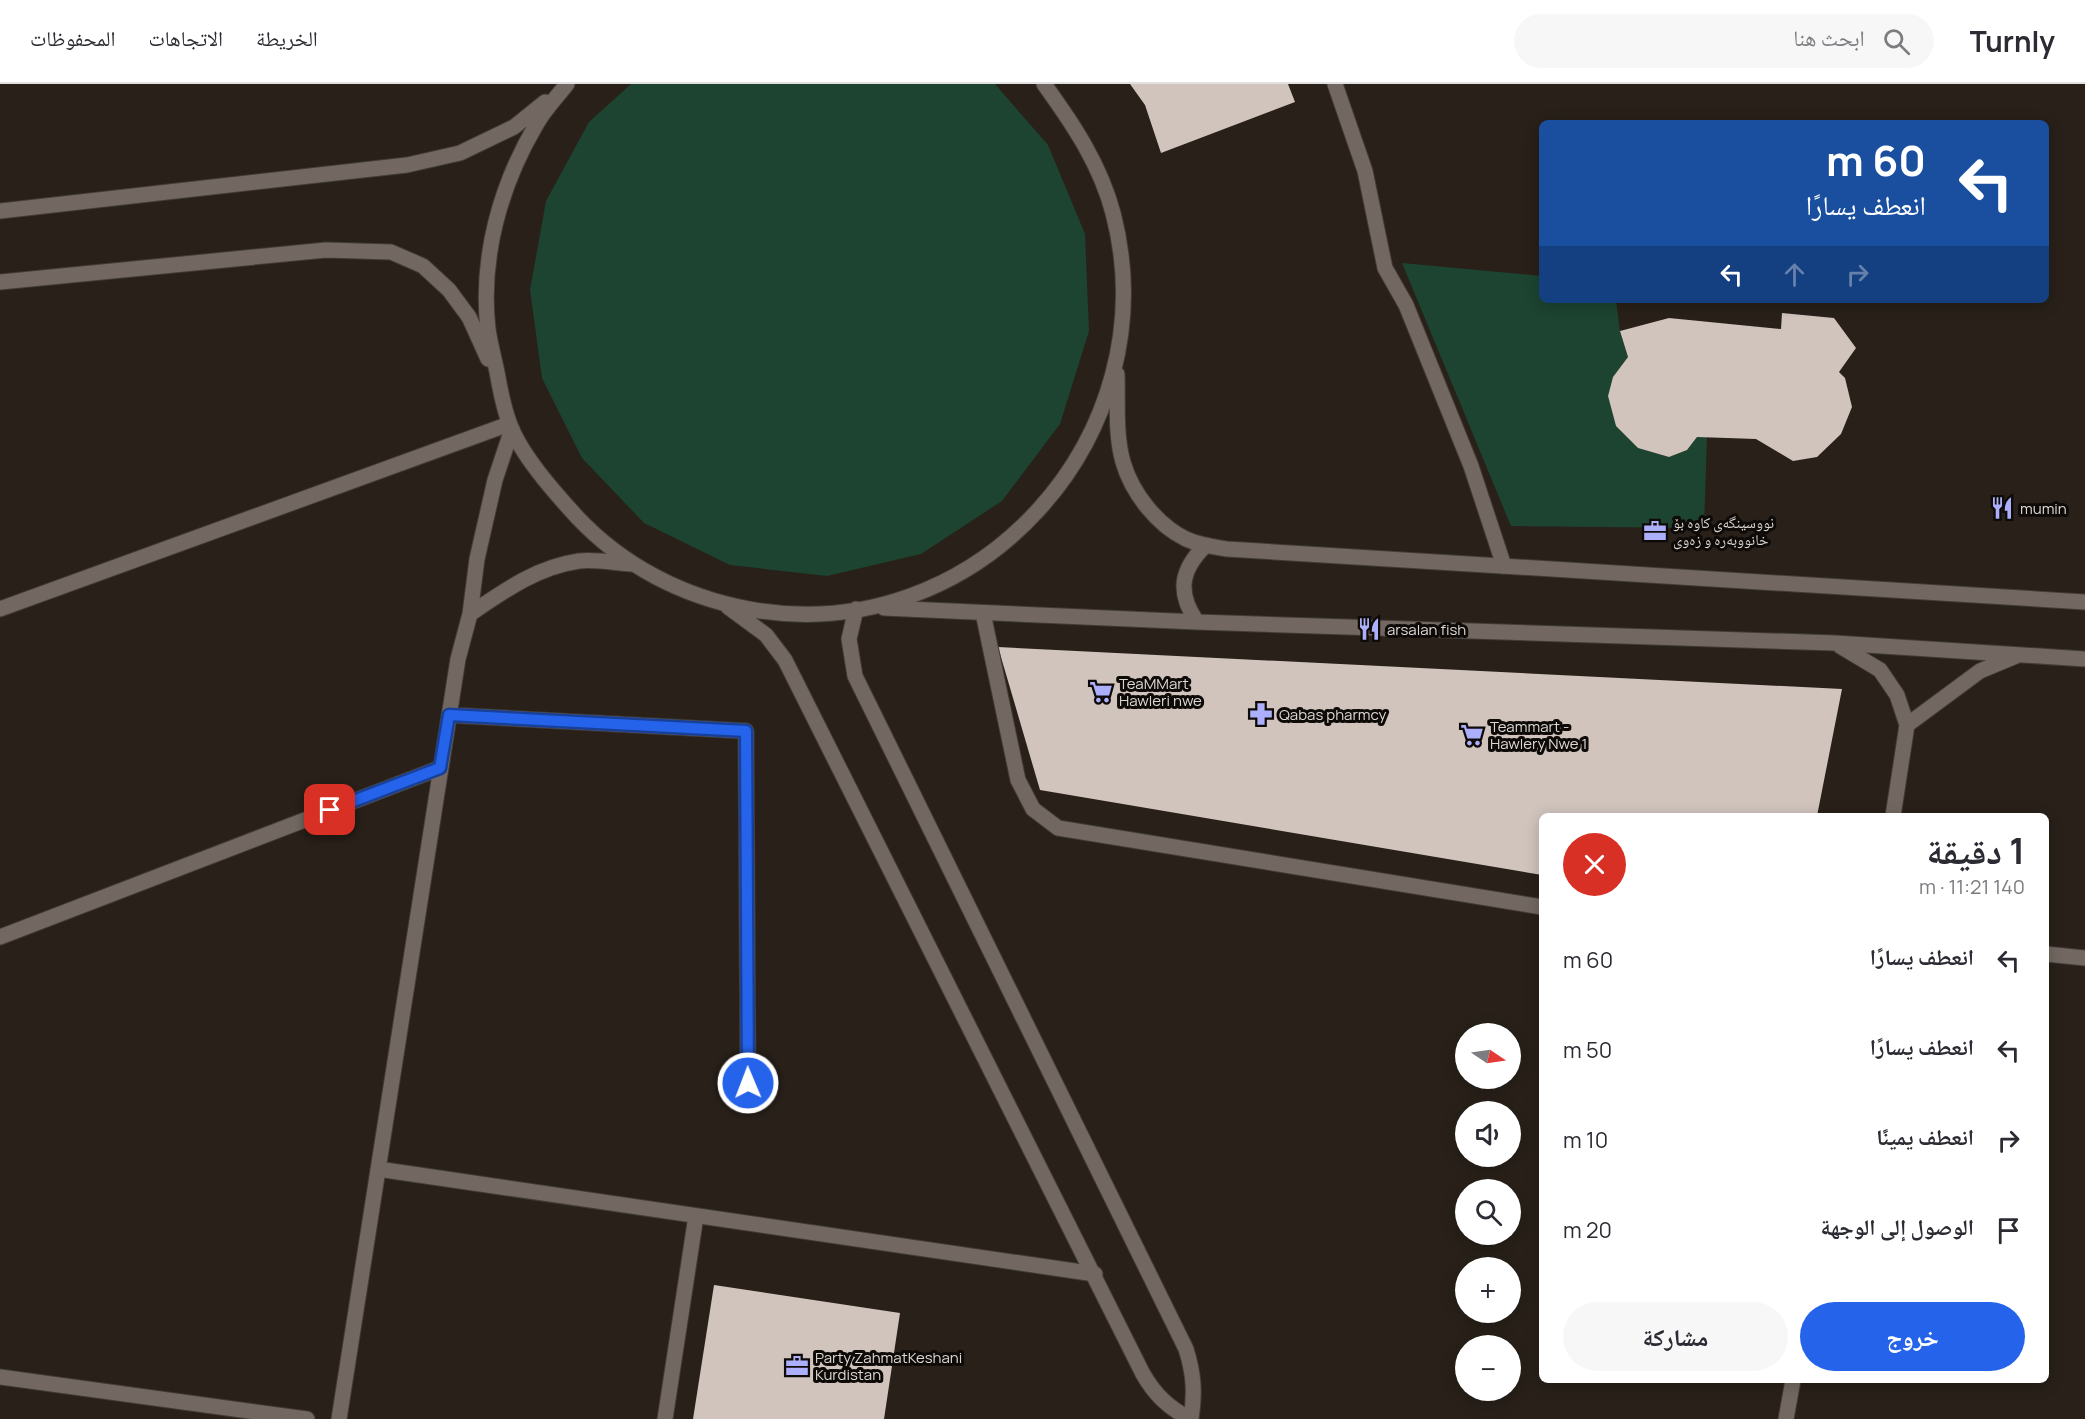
<!DOCTYPE html>
<html lang="ar">
<meta charset="utf-8">
<style>
:root{--surface:#fff;--page:#f7f7f7;--text:#2b2b33;--muted:#7c7c81;--line:#e1e1e2;--accent:#2563eb}
body{margin:0;font-family:Manrope,"Noto Naskh Arabic",sans-serif;background:var(--page);color:var(--text);direction:rtl;height:100vh;display:flex;flex-direction:column;font-size:22px;white-space:nowrap}
*{box-sizing:border-box;margin:0}
p{font-size:20px;color:var(--muted)}
.icon{flex:none;width:33px;height:33px;fill:none;stroke:currentColor;stroke-width:2;stroke-linecap:round;stroke-linejoin:round}
.map{position:relative;flex:1;overflow:hidden;direction:ltr}
.drawer{position:absolute;left:1539px;top:729px;width:510px;height:570px;display:flex;flex-direction:column;background:var(--surface);border-radius:9px;box-shadow:0 3px 15px #0003;direction:rtl}
.drawer>*{flex:none}
.hud{position:absolute;left:1539px;top:36px;width:510px;height:183px;border-radius:9px;box-shadow:0 3px 15px #0003;direction:rtl;background:#1a4fa0;color:#fff;overflow:hidden}
.needle{width:39px;rotate:103deg}
.tools{position:absolute;left:1455px;top:939px;display:grid;gap:12px}
.tools a{display:grid;place-items:center;width:66px;height:66px;border-radius:50%;background:var(--surface);box-shadow:0 3px 15px #0003;font-size:30px}
.pin{position:absolute;display:grid;place-items:center;width:51px;height:51px;color:#fff;margin:-26px;border-radius:12px;box-shadow:0 3px 9px #0006}
.me{position:absolute;width:66px;margin:-33px;rotate:359deg;stroke-linejoin:round;filter:drop-shadow(0 0 4px #0008)}
.turn{display:flex;align-items:center;gap:21px;height:126px;padding:0 24px;font-size:27px}
.turn .icon{width:78px;height:78px;stroke-width:2.5}
.turn b{display:block;font-size:42px;line-height:51px}
.lanes{display:flex;align-items:center;height:57px;padding:0 24px;background:#0003;justify-content:center;gap:30px;direction:ltr}
.lanes .off{opacity:.35}
.round{display:grid;place-items:center;flex:none;width:63px;height:63px;border-radius:32px;background:var(--page)}
.summary{display:flex;align-items:center;justify-content:space-between;height:102px;padding:0 24px}
h1{font-size:36px;font-weight:700;line-height:45px}
.cta{display:flex;gap:12px;margin-top:auto;padding:12px 24px}
.cta a{flex:1;height:69px;border-radius:36px;background:var(--accent);color:#fff;font-size:24px;font-weight:700;line-height:69px;text-align:center}
.cta a+a{background:var(--page);color:var(--text)}
ul{padding:0;list-style:none}
li{display:flex;align-items:center;gap:18px;height:90px;padding:0 24px}
li div{flex:1}
li b{display:block;font-size:22px}
li em{font-style:normal}
header{display:flex;align-items:center;gap:36px;box-sizing:border-box;height:84px;padding:0 30px;background:var(--surface);border-bottom:2px solid var(--line)}
header strong{font-size:28px}
nav{display:flex;gap:33px;margin-inline-start:auto;font-size:21px}
.search{width:420px;height:54px;background:var(--page);display:flex;align-items:center;gap:15px;box-sizing:border-box;padding:0 21px;border-radius:33px;color:var(--muted);font-size:22px}
.map>svg:first-child{display:block}
.green{fill:#1c4430}
.building{fill:#d0c4bd}
.lines{fill:none;stroke-linecap:round;stroke-linejoin:round}
.street-casing{stroke:#423b36;stroke-width:17}
.secondary-casing{stroke:#423b36;stroke-width:17}
.street{stroke:#726861;stroke-width:15}
.secondary{stroke:#726861;stroke-width:15}
.route-casing{stroke:#184099;stroke-width:15}
.route{stroke:#2563eb;stroke-width:10}
.labels{text-anchor:middle;dominant-baseline:central;stroke-width:6;stroke-linejoin:round;paint-order:stroke}
.poi-label{font-size:15px;fill:#ded8d3;stroke:#0e0a08;text-anchor:start}
</style>
<header>
<strong>Turnly</strong>
<div class="search"><svg class="icon" aria-label="search" viewBox="0 0 24 24"><circle cx="10" cy="10" r="6"/><path d="M15 15l6 6"/></svg>ابحث هنا</div>
<nav><a>الخريطة</a><a>الاتجاهات</a><a>المحفوظات</a></nav>
</header>
<div class="map">
<svg width="2085" height="1335" viewBox="0 0 2085 1335">
<rect width="100%" height="100%" fill="#282019"/>
<!-- green -->
<path class="green" d="M631 0H995L1048 61 1085 150 1089 247 1060 340 1002 417 921 470 827 492 730 481 644 439 582 374 542 294 530 206 546 117 589 38Z
M1402 179 1542 192V216H1616L1620 247 1628 273 1613 293 1608 312 1616 342 1638 364 1669 373 1687 366 1697 353H1707L1704 444 1511 442Z"/>
<!-- building -->
<path class="building" d="M1130 0H1288L1295 18 1161 69 1145 21Z
M1782 229 1834 234 1856 264 1839 288 1845 294 1852 323 1841 350 1817 373 1793 377 1756 355 1697 353 1687 366 1669 373 1638 364 1616 342 1608 312 1613 293 1628 273 1620 247 1669 234 1781 245Z
M998 563 1842 605 1817 732H1542V791L1040 706Z
M714 1201 900 1229 884 1335H693Z"/>
<g class="lines">
<!-- street casing -->
<g class="street-casing">
<path id="street" d="M1335 0 1365 87 1385 184 1406 221 1471 382 1504 482
M0 525 509 340
M983 529 1018 696 1033 725 1058 744 1542 823
M470 530C504 507 537 483 579 477 596 475 615 479 631 480
M449 631 746 647 748 999
M0 853 440 684
M2046 870 2085 874
M378 1085 1095 1190
M0 1293 307 1335
M339 1335 458 575 470 530 477 475 495 396 512 345
M665 1335 696 1132"/>
</g>
<!-- secondary casing -->
<g class="secondary-casing">
<path id="secondary" d="M567 0C557 13 544 26 536 41 500 102 480 174 488 245 490 259 494 274 497 288 500 305 503 322 509 338 520 370 555 409 577 433 623 482 684 513 749 525 977 567 1171 351 1113 129 1100 80 1073 40 1044 0
M0 127 407 81 460 69 514 43 545 18
M0 198 326 166 391 168 423 182 449 206 469 233 488 275
M1117 290C1118 319 1115 350 1123 378 1132 409 1157 441 1186 455 1199 461 1214 463 1227 465L2085 518
M728 523 766 551 785 576 1143 1290C1155 1311 1169 1324 1190 1335
M884 524 1197 538 1835 559 2085 575
M856 525 849 555 855 592 1186 1265C1194 1290 1195 1310 1191 1335
M1197 538C1177 509 1180 486 1206 461
M1840 562 1880 586 1897 611 1907 641 1893 732
M1907 641 1980 587 2016 572
M1786 1335 1793 1296"/>
</g>
<!-- street -->
<use href="#street" class="street"/>
<!-- secondary -->
<use href="#secondary" class="secondary"/>
</g>
<g class="lines">
<!-- route casing -->
<g class="route-casing">
<path id="route" d="M330 726 440 684 449 631 746 647 748 999"/>
</g>
<!-- route -->
<use href="#route" class="route"/>
</g>
<!-- icons -->
<defs>
<g id="restaurant-bare" transform="scale(1.8)"><path d="M-5-6h1v4h1v-4h1v4h1v-4h1v5L-1.5 .5V6h-2V.5L-5-1ZM5-6V6H3V1.5H1.5Q1.5-4 5-6Z" fill="#acaffb" stroke="#0e0a08" stroke-width="2.5" paint-order="stroke"/></g>
<g id="office-bare" transform="scale(1.8)"><path d="M-6-3h4V-5.5h4V-3h4V5H-6ZM-1-4.5V-3h2v-1.5ZM-6 0V1H6V0Z" fill="#acaffb" stroke="#0e0a08" stroke-width="2.5" paint-order="stroke"/></g>
<g id="supermarket-bare" transform="scale(1.8)"><path d="M-6-5.5h2.5l.6 2H6L4.5 2H-2.5L-4.4-4H-6ZM-1.5 3.2a1.3 1.3 0 1 0 .1 0ZM3 3.2a1.3 1.3 0 1 0 .1 0Z" fill="#acaffb" stroke="#0e0a08" stroke-width="2.5" paint-order="stroke"/></g>
<g id="pharmacy-bare" transform="scale(1.8)"><path d="M-2-6h4v4h4v4h-4v4h-4v-4h-4v-4h4Z" fill="#acaffb" stroke="#0e0a08" stroke-width="2.5" paint-order="stroke"/></g>
</defs>
<g fill-rule="evenodd">
<use href="#restaurant-bare" x="2002" y="424"/>
<use href="#office-bare" x="1655" y="447"/>
<use href="#restaurant-bare" x="1369" y="545"/>
<use href="#supermarket-bare" x="1101" y="608"/>
<use href="#pharmacy-bare" x="1261" y="630"/>
<use href="#supermarket-bare" x="1472" y="651"/>
<use href="#office-bare" x="797" y="1282"/>
</g>
<g class="labels">
<!-- poi labels -->
<g class="poi-label">
<text x="2020" y="424">mumin</text>
<text x="1673" y="438">نووسینگەی کاوە بۆ<tspan x="1673" dy="17">خانووبەرە و زەوی</tspan></text>
<text x="1387" y="545">arsalan fish</text>
<text x="1119" y="599">TeaMMart<tspan x="1119" dy="17">Hawleri nwe</tspan></text>
<text x="1279" y="630">Qabas pharmcy</text>
<text x="1490" y="642">Teammart -<tspan x="1490" dy="17">Hawlery Nwe 1</tspan></text>
<text x="815" y="1273">Party ZahmatKeshani<tspan x="815" dy="17">Kurdistan</tspan></text>
</g>
</g>
</svg>
<div class="tools">
<a><svg class="needle" viewBox="-14 -14 28 28"><path d="M0-13l5 13h-10z" fill="#e53935"/><path d="M0 13l5-13h-10z" fill="#7c7c81"/></svg></a>
<a><svg class="icon" aria-label="sound" viewBox="0 0 24 24"><path d="M4 9h4l5-4v14l-5-4H4zM17 9q2 3 0 6"/></svg></a>
<a><svg class="icon" aria-label="search" viewBox="0 0 24 24"><circle cx="10" cy="10" r="6"/><path d="M15 15l6 6"/></svg></a>
<a>+</a>
<a>−</a>
</div>
<div class="pin" style="left:330px;top:726px;background:#d93025"><svg class="icon" aria-label="arrive" viewBox="0 0 24 24"><path d="M6 21V4h12l-3 4 3 4H6"/></svg></div>
<svg class="me" style="left:748px;top:999px" viewBox="-20 -20 40 40"><circle r="17" fill="#2563eb" stroke="#fff" stroke-width="3"/><path d="M0-11L8 9 0 5-8 9z" fill="#fff"/></svg>
<div class="hud">
<div class="turn"><svg class="icon" aria-label="left" viewBox="0 0 24 24"><path d="M17 20v-9H6M10 6l-5 5 5 5"/></svg><div><b>60 m</b>انعطف يسارًا</div></div>
<div class="lanes"><svg class="icon" aria-label="left" viewBox="0 0 24 24"><path d="M17 20v-9H6M10 6l-5 5 5 5"/></svg><svg class="icon off" aria-label="ahead" viewBox="0 0 24 24"><path d="M12 20V5M6 11l6-6 6 6"/></svg><svg class="icon off" aria-label="right" viewBox="0 0 24 24"><path d="M7 20v-9h11M14 6l5 5-5 5"/></svg></div>
</div>
<section class="drawer">
<div class="summary"><div><h1>1 دقيقة</h1><p>140 m · 11:21</p></div><a class="round" style="background:#d93025;color:#fff"><svg class="icon" aria-label="close" viewBox="0 0 24 24"><path d="M6 6l12 12M18 6L6 18"/></svg></a></div>
<ul>
<li><svg class="icon" aria-label="left" viewBox="0 0 24 24"><path d="M17 20v-9H6M10 6l-5 5 5 5"/></svg><div><b>انعطف يسارًا</b></div><em>60 m</em></li>
<li><svg class="icon" aria-label="left" viewBox="0 0 24 24"><path d="M17 20v-9H6M10 6l-5 5 5 5"/></svg><div><b>انعطف يسارًا</b></div><em>50 m</em></li>
<li><svg class="icon" aria-label="right" viewBox="0 0 24 24"><path d="M7 20v-9h11M14 6l5 5-5 5"/></svg><div><b>انعطف يمينًا</b></div><em>10 m</em></li>
<li><svg class="icon" aria-label="arrive" viewBox="0 0 24 24"><path d="M6 21V4h12l-3 4 3 4H6"/></svg><div><b>الوصول إلى الوجهة</b></div><em>20 m</em></li>
</ul>
<div class="cta"><a>خروج</a><a>مشاركة</a></div>
</section>
</div>
